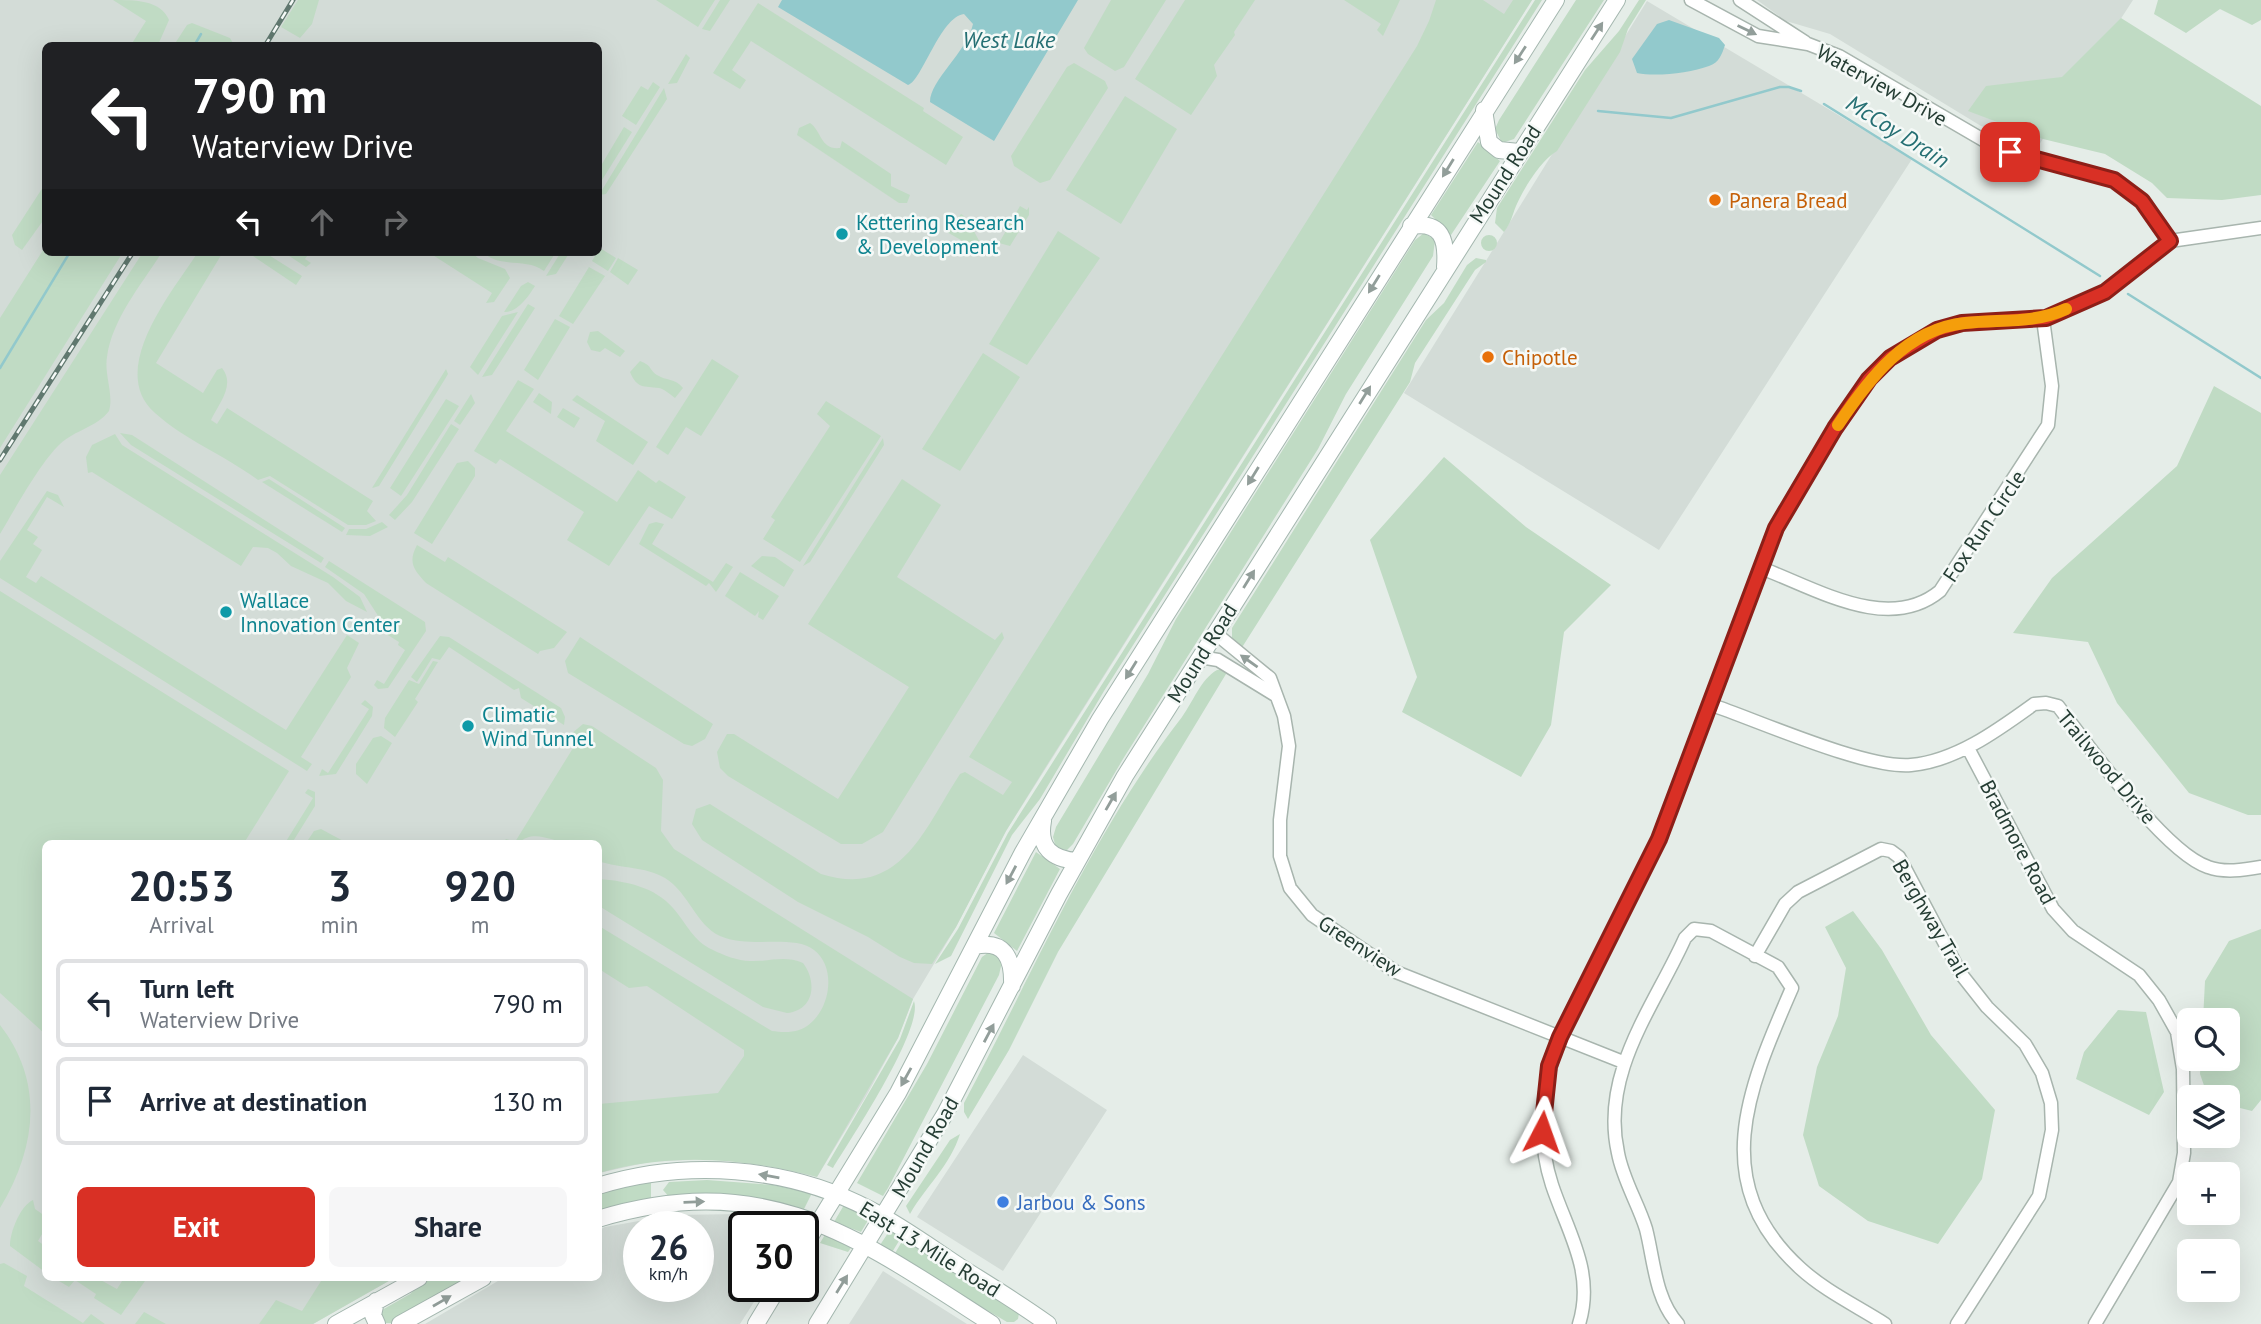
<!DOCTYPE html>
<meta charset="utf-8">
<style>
:root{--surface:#fff;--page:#f6f6f7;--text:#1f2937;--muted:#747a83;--line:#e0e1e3;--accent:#d93025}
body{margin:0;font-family:"PT Sans",sans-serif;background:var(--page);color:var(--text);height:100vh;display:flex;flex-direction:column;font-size:26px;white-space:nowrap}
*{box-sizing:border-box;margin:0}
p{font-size:23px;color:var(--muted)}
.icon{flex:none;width:38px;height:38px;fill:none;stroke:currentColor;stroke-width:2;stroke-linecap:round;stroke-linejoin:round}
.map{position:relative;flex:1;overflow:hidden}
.sheet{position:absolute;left:42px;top:840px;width:560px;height:441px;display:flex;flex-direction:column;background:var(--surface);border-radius:10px;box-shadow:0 7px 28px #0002}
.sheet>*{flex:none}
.top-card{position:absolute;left:42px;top:42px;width:560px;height:214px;border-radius:10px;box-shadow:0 7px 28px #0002;background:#202124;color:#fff;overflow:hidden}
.controls{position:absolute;left:2177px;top:1008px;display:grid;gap:14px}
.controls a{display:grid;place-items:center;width:63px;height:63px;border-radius:10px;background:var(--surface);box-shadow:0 7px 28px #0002;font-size:35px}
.speed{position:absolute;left:623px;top:1211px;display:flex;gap:14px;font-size:35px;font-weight:700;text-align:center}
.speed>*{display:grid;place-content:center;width:91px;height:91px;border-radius:50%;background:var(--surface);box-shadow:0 7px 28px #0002;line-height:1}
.speed small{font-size:18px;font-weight:400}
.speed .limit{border:4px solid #111;border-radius:10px;background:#fff;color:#111}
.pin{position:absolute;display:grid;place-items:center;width:60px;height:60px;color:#fff;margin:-30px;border-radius:14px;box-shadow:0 4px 10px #0006}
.me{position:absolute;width:77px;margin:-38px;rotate:4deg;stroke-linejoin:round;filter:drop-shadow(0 0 5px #0008)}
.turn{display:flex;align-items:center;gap:24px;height:147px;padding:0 35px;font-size:32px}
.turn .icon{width:91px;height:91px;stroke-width:2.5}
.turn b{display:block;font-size:49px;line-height:60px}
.lanes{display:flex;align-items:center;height:66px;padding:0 35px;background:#0003;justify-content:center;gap:35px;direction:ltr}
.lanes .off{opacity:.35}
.eta{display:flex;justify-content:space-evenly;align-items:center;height:119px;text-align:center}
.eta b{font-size:42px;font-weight:700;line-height:49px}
.primary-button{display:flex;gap:14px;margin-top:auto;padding:14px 35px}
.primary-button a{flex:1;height:80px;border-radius:10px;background:var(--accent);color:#fff;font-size:28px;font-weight:700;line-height:80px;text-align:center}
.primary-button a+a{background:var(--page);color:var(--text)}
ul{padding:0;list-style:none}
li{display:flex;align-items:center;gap:21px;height:88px;margin:0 14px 10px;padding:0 21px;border:4px solid var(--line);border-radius:10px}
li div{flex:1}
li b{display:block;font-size:26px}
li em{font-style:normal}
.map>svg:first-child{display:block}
.built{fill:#d3dcd7;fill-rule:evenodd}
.green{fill:#c0dbc4}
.water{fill:#92c9cc}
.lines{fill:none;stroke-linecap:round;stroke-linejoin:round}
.stream{stroke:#92c9cc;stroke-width:2.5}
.street-casing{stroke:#a8b5ae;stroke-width:15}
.secondary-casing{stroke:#a4b7af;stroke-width:18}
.street{stroke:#fff;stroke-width:12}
.secondary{stroke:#fff;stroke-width:16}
.rail-casing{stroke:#60786f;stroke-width:5}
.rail{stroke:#f5f9f7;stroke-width:2.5;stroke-dasharray:8;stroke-linecap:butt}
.oneway{fill:#929e9a}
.route-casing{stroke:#8d1f18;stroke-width:18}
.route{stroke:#d93025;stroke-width:12}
.slow{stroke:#f59e0b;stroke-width:12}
.food-dot{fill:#e8710a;stroke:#f5f9f7;stroke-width:2.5}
.culture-dot{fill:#0f9aa8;stroke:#f5f9f7;stroke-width:2.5}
.shop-dot{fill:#3f7fe0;stroke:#f5f9f7;stroke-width:2.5}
.labels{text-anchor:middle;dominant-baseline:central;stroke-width:5;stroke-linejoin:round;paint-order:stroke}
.street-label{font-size:21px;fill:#253d34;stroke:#f5f9f7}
.food-label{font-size:21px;fill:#c56008;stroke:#f5f9f7;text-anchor:start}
.culture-label{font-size:21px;fill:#0d838f;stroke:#f5f9f7;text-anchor:start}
.shop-label{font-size:21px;fill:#366cbe;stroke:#f5f9f7;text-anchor:start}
.water-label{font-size:23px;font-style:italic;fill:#256f73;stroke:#f5f9f7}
</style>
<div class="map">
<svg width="2261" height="1324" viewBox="0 0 2261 1324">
<rect width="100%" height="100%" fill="#e5ede8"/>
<!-- built -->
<path class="built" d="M0 0H1532L1006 831 956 927 913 999 898 1038 865 1098 817 1177 763 1164 706 1159 649 1162 599 1173 598 844H46V1278H394L313 1324H0ZM46 46H598V252H46Z
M1757 0H2133L2039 145 1981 126 1830 34 1786 21Z
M1647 1 1912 159 1659 550 1404 393Z
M1023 1055 1107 1110 1003 1271 917 1217Z
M741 1214 783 1227H744V1286H764L740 1324H425L503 1278H598L599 1230 605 1227 673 1215ZM639 1227H698V1286H639Z
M883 1271 967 1324H849Z"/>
<!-- green -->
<path class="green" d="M113 0C135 0 161 0 169 20L158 45H131L146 21Z
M298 0H319L312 24 300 38 281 27Z
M656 0H715L698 27Z
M720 0H730L710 31 702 29Z
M1111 0H1166L1124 67 1115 71 1088 54 1084 48Z
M1185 0H1255L1234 32 1235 35 1214 65 1217 76 1191 115 1135 79Z
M1344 0H1400L1383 36 1377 30 1381 24Z
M1436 0H1483L1504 14 1513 0H1532L1045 768 1006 831 956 927 932 964 914 963 900 957 868 937 798 902 702 840 692 824 696 809 710 804 821 874C901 899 924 829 960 774L965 772 1003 795 1012 782 969 757 1417 46 1429 21Z
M1535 0H1542L1104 691 1040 799 1012 835 951 956 935 964 958 929 1008 833Z
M1576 0H1604L1514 139 1502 143 1495 129 1499 120Z
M1639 0H1646L1628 29 1620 52 1557 151C1541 160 1524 188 1516 206 1512 216 1511 223 1504 232L1495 223 1497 208 1585 70 1619 31Z
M2158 0H2261V20L2252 25 2220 9 2186 33 2154 14Z
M758 3 924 108 923 111 963 137 946 165 751 41 732 70 746 80 740 89 713 73Z
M2121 18 2261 106V195L2222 200 2167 198 2152 183 2105 154 2043 139 1968 111 1986 86 2062 77Z
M192 23 230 38 234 45H174L187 25Z
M686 54 690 58 677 83 668 84Z
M1074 63 1105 81 1108 88 1050 180 1040 183 1014 166 1011 156 1067 67Z
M653 82 660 87 636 125 622 116 641 86 648 90Z
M664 88 667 99 606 194 599 195Z
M1125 96 1177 129 1121 224 1066 190Z
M810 123C822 131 820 150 840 148L842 141 891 174V186L910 195 907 203H899L797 135 799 128Z
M624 127 632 132 602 180 599 178V169Z
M1478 142 1500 161 1451 235 1431 215Z
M45 184V218L22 250 15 245 12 235Z
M1020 206 1027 210 1029 207V215L1010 246 999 243Z
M961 214C970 219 976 237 983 247L978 250 947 232Z
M1058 231 1100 258 1027 365 989 344Z
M1424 233 1435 240 1433 256 1346 394 1318 449 1123 759 1073 844 1067 850 1056 848 1053 837 1056 827 1148 674 1176 619 1415 240Z
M1481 243a8 8 0 1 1 16 0a8 8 0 1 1-16 0Z
M45 247 46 252H123L0 448V318Z
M600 248 616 258 608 271 592 261Z
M143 252H162C142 284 112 319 107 357 104 375 114 394 109 411 97 427 75 430 60 444 40 463 15 509 0 534V475Z
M198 252H223L156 363 203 393 217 370 222 368C236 385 218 405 211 420L217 424 227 408 373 501 367 511 376 521 366 525H348L270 476 258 480C226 456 185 440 155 413 106 370 173 291 198 252Z
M247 252H264L302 276 296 285Z
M283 252H310L305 259 311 263 306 267Z
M428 252H471L478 258 505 269 510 278 494 302 486 303 492 293Z
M483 252H556L544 271C526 257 499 269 483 252Z
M561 252H570L556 274 546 276Z
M618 258 638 270 628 285 610 272Z
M1476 258 1486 260V262L1475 270 1415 363 1410 382 1241 649 1232 642V628L1426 320 1444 303 1467 265Z
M589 267 605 276 573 324 559 316Z
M528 282 535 286C528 297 517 313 504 312L521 286Z
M528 304 535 308 492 375 482 377Z
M518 312 478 375 470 367 502 316Z
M555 319 570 327 538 380 524 370Z
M598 331 625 351 620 357 605 348 600 352 591 350 587 342 590 332Z
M983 353 1020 377 960 471 922 449Z
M712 359 739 376 701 436 686 427 668 455 656 447Z
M640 361C653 366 648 369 657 375 666 381 675 378 683 388L675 398C671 395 664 389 659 388 644 386 637 389 630 372Z
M446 369 448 374 445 379 379 486 372 488Z
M518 380 534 389 506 431 617 502 638 470 656 483 659 480 686 497 672 519 649 506 609 566 567 540 584 512 500 459 496 464 474 451Z
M2214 386 2261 413V815H2248L2189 793 2117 703 2088 642 2013 633 2052 578 2177 466Z
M539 393 552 402 551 414 533 402Z
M471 394 475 403 460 425 454 421Z
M577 395 648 442 633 465 596 441 605 421 572 400Z
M446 399 459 406 401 496 390 488Z
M826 401 881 436 800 562 763 539 775 520 771 517 830 426 817 414Z
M563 408 580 418 574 428 557 417Z
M451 424 459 429 412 502 395 520 389 515 407 495Z
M120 433 132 435 324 558 321 563 131 445Z
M115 434 122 445 333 577 360 597 367 612 346 601 328 583 291 566 277 553 268 548 253 547 241 566 92 472 88 473 86 457 92 445Z
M883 438 884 445 810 562 803 566Z
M1444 457 1526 527 1611 585 1564 632 1551 725 1521 777 1402 712 1417 677 1370 540Z
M468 461 475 468V476L432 544 414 533 457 463Z
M269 479 345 528 342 532 262 482Z
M902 479 941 505 897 577 995 640 1002 632 1004 638 883 832 862 844H841L728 776 720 768 717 752 727 734H734L838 799 909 687 808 624Z
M47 491 58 495 64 507 47 497 27 530 38 537 33 544 42 550 26 577 36 583 41 576 286 730 347 635 359 643 347 668 351 677 301 757 312 764 307 771 0 578V561Z
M382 522 388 527 370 536 346 535 349 529H366Z
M656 522 664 524 652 544 713 582 726 563 733 567 716 592 709 583 706 586 639 544 649 524Z
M417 545 445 562 448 557 567 632 554 648 540 651 538 654 426 583C413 569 408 562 417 545Z
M762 556 775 557 794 570 784 587 751 566Z
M329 561 425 622 426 631 388 688 378 689 374 685 377 680 384 684 405 650 398 645 399 642 383 632 384 625 364 594 325 567Z
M740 572 779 596 763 620 758 617 759 611 755 616 725 596Z
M0 591 289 771 244 843 46 844 45 1034 0 993Z
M440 636 449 637 561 708 565 717 564 725 521 698 519 688 514 690 449 647 440 660 432 658 417 682 411 677Z
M580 637 713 724 705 739 692 746 684 744 568 673 565 661Z
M433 661 438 662 415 699 418 702 395 737 384 728 385 718 409 680 419 684Z
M1217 670 1224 669 1226 674 1058 952 1009 1050 968 1119 964 1112V1103C1033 973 1092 833 1182 717 1193 702 1201 679 1217 670Z
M365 700 373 707 372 716 336 774 319 776 322 769 328 773 369 709 361 704Z
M583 724 592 726 656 768 663 780 661 831 674 849 913 999 898 1038 817 1177C744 1158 672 1152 599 1173V1104L718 1093 744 1056V1050L647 986 629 988 599 969V926L772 1031C780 1032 790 1033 799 1030 828 1020 840 970 814 950 793 934 750 949 720 936 696 925 689 893 665 878 645 866 620 869 599 861L598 844C589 844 578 845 569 844 552 841 533 829 519 843H503L506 839 515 842 578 740 571 734Z
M381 736 392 743 367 784 356 774V764L373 738Z
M308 789 315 792V806L292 843H285L313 798 305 793Z
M321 829 347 843H306L314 831Z
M1036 852 1060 869 1017 951 994 933Z
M599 879C626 881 655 887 673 908 687 924 693 941 713 950 723 955 738 961 750 961 769 962 784 955 803 963 817 981 815 1010 787 1013L763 1007 599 906Z
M1853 911 1882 950 1931 1035 1995 1110 1982 1179 1938 1244 1868 1221 1819 1186 1803 1135 1817 1067 1838 1016 1846 968 1825 927Z
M2261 929V1100L2252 1111 2228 1105V1097H2208L2200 1074 2201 1059H2228V1020H2203L2205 981 2229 941Z
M989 952 996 953 1002 962 999 975 888 1188 883 1196 857 1183 927 1064 982 957Z
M914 1001C924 1029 850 1140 833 1168L827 1165 900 1039Z
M2118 1010 2146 1012 2164 1092 2149 1115 2076 1079 2084 1052Z
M0 1025C45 1083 36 1148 0 1208Z
M960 1134C950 1166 926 1186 910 1214L906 1206 950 1140Z
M707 1180 773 1185 812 1193 803 1211 670 1198 663 1190 669 1182Z
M651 1181V1200L599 1213V1191Z
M33 1200 35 1209 45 1216V1229L38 1241 45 1246V1272L10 1246C10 1232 20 1206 33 1200Z
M844 1205 870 1217 861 1232 834 1222Z
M890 1230 902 1236 891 1254 880 1245Z
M826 1233 853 1245 848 1252 820 1243Z
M904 1238 1019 1313 1018 1319 1014 1322H1007L894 1255Z
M4 1263 27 1276 24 1286 83 1323 91 1314 105 1324H0V1264Z
M54 1278H97L117 1289 124 1278H134L136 1282 140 1278 145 1281 121 1315 94 1298 96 1294 75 1280 69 1287Z
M323 1278H394L313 1324H259L276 1300 302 1311Z
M428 1278H472L391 1323H383L380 1313 382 1310 410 1294Z
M144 1312 146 1313 166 1324H135Z"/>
<!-- water -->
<path class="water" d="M782 0H1078L994 141 930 102C930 80 967 52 973 24L964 14C940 17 922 81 908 85L778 7Z
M1669 20 1719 38 1725 45C1722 54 1719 63 1709 66 1690 73 1656 77 1637 73L1632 59 1657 24Z"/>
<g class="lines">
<!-- stream -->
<path class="stream" d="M194 46 201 34
M1824 104 2100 276
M1598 111 1671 118 1780 87H1789L1801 91
M2128 294 2261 378
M0 368 70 252"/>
<!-- street casing -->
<g class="street-casing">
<path id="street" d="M1691 0 1758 36 1808 44 1839 56 1997 148 2114 180 2142 201 2170 241
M1740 0 1805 42
M1761 568C1815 588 1888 634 1940 591L2048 425 2052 386 2043 319
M1215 633 1270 678 1284 716 1289 746 1280 820V856L1290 888 1312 915 1396 972 1623 1062
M1200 657 1218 660 1275 695
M1712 705C1759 721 1866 769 1911 765 1956 761 1998 730 2034 704L2046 703 2058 706C2088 745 2165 853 2208 867 2224 873 2244 870 2261 867
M1968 748 2053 909 2073 931 2139 975 2159 1000 2177 1032 2183 1069 2184 1153 2179 1182 2095 1324
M1755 956 1785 904 1798 892 1881 849 1891 851 1899 857 1961 974 1987 1007 2025 1044 2042 1073 2051 1103 2052 1130 2039 1196 1957 1324
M1579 1324C1595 1272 1568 1233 1552 1185 1536 1136 1542 1085 1560 1037L1659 839 1776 528 1835 428 1869 379 1890 358 1937 330 1962 323 2046 318 2104 292 2170 241 2261 228
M1678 1324C1655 1299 1654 1260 1646 1229 1638 1203 1623 1180 1618 1153 1600 1073 1654 1007 1685 938L1694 929 1711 931 1778 967 1792 988C1749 1087 1706 1182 1800 1268 1825 1291 1857 1306 1885 1324"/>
</g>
<!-- secondary casing -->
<g class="secondary-casing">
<path id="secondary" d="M1484 110 1489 142 1499 150 1519 152
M1411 226C1442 221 1447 240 1445 267
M1043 821C1038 848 1052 859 1077 861
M975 946C1005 940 1013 958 1012 986
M598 1186C686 1159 787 1166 869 1209 900 1225 929 1246 959 1266 989 1285 1019 1303 1048 1324
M598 1219C767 1168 857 1237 992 1324
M803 1248 898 1093 1023 852 1100 719 1556 0
M376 1301 373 1315 377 1324
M336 1324 419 1278
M400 1324 483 1278
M756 1324 779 1286
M817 1324 945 1114 1059 894 1125 776 1617 0"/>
</g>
<!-- street -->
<use href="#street" class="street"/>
<!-- secondary -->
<use href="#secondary" class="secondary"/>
<!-- rail casing -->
<g class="rail-casing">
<path id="rail" d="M265 46 293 0
M0 460 133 252"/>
</g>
<!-- rail -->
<use href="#rail" class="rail"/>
</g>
<!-- one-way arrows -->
<defs><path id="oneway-solid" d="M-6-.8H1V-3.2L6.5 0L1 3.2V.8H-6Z" transform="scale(1.75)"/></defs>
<g class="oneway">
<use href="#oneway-solid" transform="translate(1747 30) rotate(26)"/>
<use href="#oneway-solid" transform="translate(1597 31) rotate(-57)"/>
<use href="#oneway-solid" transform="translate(1520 55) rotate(123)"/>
<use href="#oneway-solid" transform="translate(1448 168) rotate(122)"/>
<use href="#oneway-solid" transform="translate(1374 284) rotate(122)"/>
<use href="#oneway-solid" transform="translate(1365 395) rotate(-58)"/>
<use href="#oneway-solid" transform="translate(1253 476) rotate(122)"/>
<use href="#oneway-solid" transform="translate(1249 579) rotate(-58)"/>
<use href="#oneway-solid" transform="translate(1249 661) rotate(-145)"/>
<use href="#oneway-solid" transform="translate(1131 670) rotate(122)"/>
<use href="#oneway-solid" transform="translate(1111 801) rotate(-60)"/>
<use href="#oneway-solid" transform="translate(1011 875) rotate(118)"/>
<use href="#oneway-solid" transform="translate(989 1033) rotate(-62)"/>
<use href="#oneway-solid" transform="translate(906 1077) rotate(119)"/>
<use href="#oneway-solid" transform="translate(769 1176) rotate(-170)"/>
<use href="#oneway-solid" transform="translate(694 1202) rotate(-2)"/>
<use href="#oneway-solid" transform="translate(842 1284) rotate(-58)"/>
<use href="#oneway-solid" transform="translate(442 1301) rotate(-30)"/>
</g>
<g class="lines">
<!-- route casing -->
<g class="route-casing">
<path id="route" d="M1542 1132 1549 1066 1560 1037 1659 839 1776 528 1835 428 1869 379 1890 358 1937 330 1962 323 2046 318 2105 292 2170 241 2142 201 2114 180 2010 152"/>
</g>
<!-- route -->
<use href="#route" class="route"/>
<!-- slow -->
<path class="slow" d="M1838 425C1868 380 1906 329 1965 323 2000 319 2034 324 2066 309"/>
</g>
<!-- markers -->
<g class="food-dot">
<circle cx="1715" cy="200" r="7"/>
<circle cx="1488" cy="357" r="7"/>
</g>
<g class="culture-dot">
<circle cx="842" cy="234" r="7"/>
<circle cx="226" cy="612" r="7"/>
<circle cx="468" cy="726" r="7"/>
</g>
<circle class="shop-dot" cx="1003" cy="1202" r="7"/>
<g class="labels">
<!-- street labels -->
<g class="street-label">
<text transform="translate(1882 85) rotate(29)">Waterview Drive</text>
<text transform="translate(1505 174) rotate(-57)">Mound Road</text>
<text transform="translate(1984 526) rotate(-56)">Fox Run Circle</text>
<text transform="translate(1202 653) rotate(-58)">Mound Road</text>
<text transform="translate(2107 767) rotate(50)">Trailwood Drive</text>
<text transform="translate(2018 842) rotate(62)">Bradmore Road</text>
<text transform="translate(1931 918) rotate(60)">Berghway Trail</text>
<text transform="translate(1360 946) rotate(33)">Greenview</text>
<text transform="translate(925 1147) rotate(-60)">Mound Road</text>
<text transform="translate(930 1249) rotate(32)">East 13 Mile Road</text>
</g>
<!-- food labels -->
<g class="food-label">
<text x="1729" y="200">Panera Bread</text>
<text x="1502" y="357">Chipotle</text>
</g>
<!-- culture labels -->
<g class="culture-label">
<text x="856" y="222">Kettering Research<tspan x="856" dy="24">&amp; Development</tspan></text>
<text x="240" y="600">Wallace<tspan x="240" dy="24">Innovation Center</tspan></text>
<text x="482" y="714">Climatic<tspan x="482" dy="24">Wind Tunnel</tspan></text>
</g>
<!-- shop labels -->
<g class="shop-label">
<text x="1017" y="1202">Jarbou &amp; Sons</text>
</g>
<!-- water labels -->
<g class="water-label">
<text x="1009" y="39">West Lake</text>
<text transform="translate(1898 131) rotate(32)">McCoy Drain</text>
</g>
</g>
</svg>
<div class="controls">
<a><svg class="icon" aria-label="search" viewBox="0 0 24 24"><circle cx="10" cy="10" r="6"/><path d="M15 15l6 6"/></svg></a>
<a><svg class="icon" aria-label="layers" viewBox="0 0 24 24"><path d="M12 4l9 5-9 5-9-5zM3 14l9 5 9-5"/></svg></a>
<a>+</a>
<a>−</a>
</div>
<div class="speed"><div>26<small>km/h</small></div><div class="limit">30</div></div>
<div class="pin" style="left:2010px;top:152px;background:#d93025"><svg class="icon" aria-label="arrive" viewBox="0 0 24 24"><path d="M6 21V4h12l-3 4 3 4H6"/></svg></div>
<svg class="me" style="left:1542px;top:1132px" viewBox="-20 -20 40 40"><path d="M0-17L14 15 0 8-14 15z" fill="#d93025" stroke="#fff" stroke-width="4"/></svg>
<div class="top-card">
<div class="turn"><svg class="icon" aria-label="left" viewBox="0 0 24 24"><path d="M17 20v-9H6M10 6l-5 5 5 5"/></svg><div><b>790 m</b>Waterview Drive</div></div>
<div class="lanes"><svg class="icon" aria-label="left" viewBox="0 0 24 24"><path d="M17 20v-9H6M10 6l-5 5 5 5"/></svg><svg class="icon off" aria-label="ahead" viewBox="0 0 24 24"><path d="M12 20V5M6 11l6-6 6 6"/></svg><svg class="icon off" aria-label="right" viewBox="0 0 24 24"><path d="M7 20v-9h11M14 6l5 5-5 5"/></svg></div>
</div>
<section class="sheet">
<div class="eta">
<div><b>20:53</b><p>Arrival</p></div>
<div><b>3</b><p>min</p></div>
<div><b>920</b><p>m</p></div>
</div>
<ul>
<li><svg class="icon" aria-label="left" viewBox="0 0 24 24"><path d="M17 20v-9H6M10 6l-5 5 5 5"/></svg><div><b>Turn left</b><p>Waterview Drive</p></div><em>790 m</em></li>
<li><svg class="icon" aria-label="arrive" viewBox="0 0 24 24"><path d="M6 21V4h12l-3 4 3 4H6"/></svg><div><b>Arrive at destination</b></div><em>130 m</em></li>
</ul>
<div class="primary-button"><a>Exit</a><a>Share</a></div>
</section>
</div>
